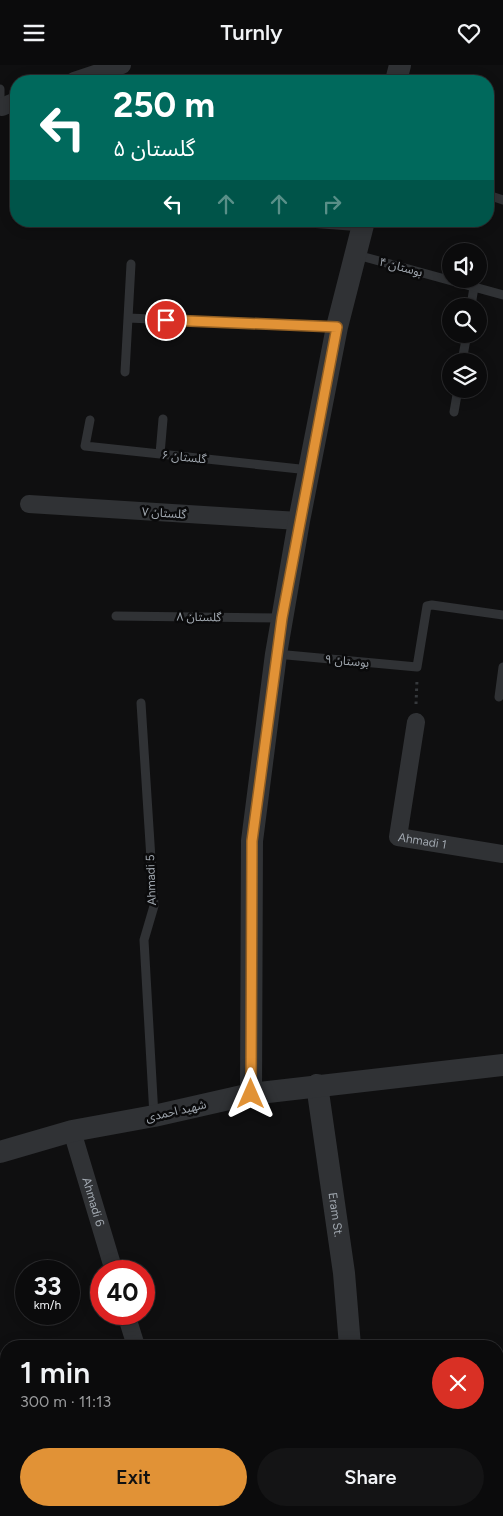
<!DOCTYPE html>
<meta charset="utf-8">
<style>
:root{--surface:#0b0b0c;--page:#141415;--text:#f1f3f6;--muted:#9a9b9d;--line:#2b2b2d;--accent:#e19236}
body{margin:0;font-family:Figtree,"Noto Sans Arabic",sans-serif;background:var(--page);color:var(--text);height:100vh;display:flex;flex-direction:column;font-size:19px;white-space:nowrap}
*{box-sizing:border-box;margin:0}
p{font-size:16px;color:var(--muted)}
.icon{flex:none;width:28px;height:28px;fill:none;stroke:currentColor;stroke-width:2;stroke-linecap:round;stroke-linejoin:round}
.map{position:relative;flex:1;overflow:hidden}
.sheet{position:absolute;left:0px;top:1275px;width:504px;height:176px;display:flex;flex-direction:column;background:var(--surface);border-radius:20px 20px 0 0;box-shadow:0 2px 12px #0003,0 0 0 1px var(--line)}
.sheet>*{flex:none}
.hud{position:absolute;left:10px;top:10px;width:484px;height:152px;border-radius:20px;box-shadow:0 2px 12px #0003,0 0 0 1px var(--line);background:#00695c;color:#fff;overflow:hidden}
.controls{position:absolute;left:442px;top:178px;display:grid;gap:10px}
.controls a{display:grid;place-items:center;width:45px;height:45px;border-radius:50%;background:var(--surface);box-shadow:0 2px 12px #0003,0 0 0 1px var(--line);font-size:25px}
.speed{position:absolute;left:15px;top:1195px;display:flex;gap:10px;font-size:25px;font-weight:700;text-align:center}
.speed>*{display:grid;place-content:center;width:65px;height:65px;border-radius:50%;background:var(--surface);box-shadow:0 2px 12px #0003,0 0 0 1px var(--line);line-height:1}
.speed small{font-size:12px;font-weight:400}
.speed .limit{border:8px solid #d22;background:#fff;color:#111}
.pin{position:absolute;display:grid;place-items:center;width:42px;height:42px;color:#fff;margin:-21px;border:2px solid #fff;border-radius:50%;box-shadow:0 1px 5px #0007}
.me{position:absolute;width:55px;margin:-28px;rotate:0deg;stroke-linejoin:round;filter:drop-shadow(0 0 4px #0008)}
.turn{display:flex;align-items:center;gap:18px;height:105px;padding:0 20px;font-size:22px}
.turn .icon{width:65px;height:65px;stroke-width:2.5}
.turn b{display:block;font-size:35px;line-height:42px}
.lanes{display:flex;align-items:center;height:48px;padding:0 20px;background:#0003;justify-content:center;gap:25px;direction:ltr}
.lanes .off{opacity:.35}
.round{display:grid;place-items:center;flex:none;width:52px;height:52px;border-radius:26px;background:var(--page)}
.summary{display:flex;align-items:center;justify-content:space-between;height:85px;padding:0 20px}
h1{font-size:30px;font-weight:600;line-height:38px}
.action{display:flex;gap:10px;margin-top:auto;padding:10px 20px}
.action a{flex:1;height:58px;border-radius:30px;background:var(--accent);color:#111;font-size:20px;font-weight:600;line-height:58px;text-align:center}
.action a+a{background:var(--page);color:var(--text)}
header{display:flex;justify-content:space-between;align-items:center;height:65px;padding:0 20px;background:var(--surface);font-size:22px;font-weight:600}
.map>svg:first-child{display:block}
.lines{fill:none;stroke-linecap:round;stroke-linejoin:round}
.path{stroke:#36393c;stroke-width:3;stroke-dasharray:2.5 4;stroke-linecap:butt}
.service{stroke:#303235;stroke-width:9}
.minor{stroke:#303235;stroke-width:18}
.tertiary{stroke:#303235;stroke-width:22}
.route-casing{stroke:#925f23;stroke-width:12}
.route{stroke:#e19236;stroke-width:9}
.labels{text-anchor:middle;dominant-baseline:central;stroke-width:5;stroke-linejoin:round;paint-order:stroke}
.street-label{font-size:12px;fill:#a1a8b0;stroke:#0a0a0b}
</style>
<header><svg class="icon" aria-label="menu" viewBox="0 0 24 24"><path d="M4 6h16M4 12h16M4 18h16"/></svg>Turnly<svg class="icon" aria-label="heart" viewBox="0 0 24 24"><path d="M12 20l-8-8c-3-5 5-10 8-4 3-6 11-1 8 4z"/></svg></header>
<div class="map">
<svg width="503" height="1451" viewBox="0 0 503 1451">
<rect width="100%" height="100%" fill="#0f0f10"/>
<g class="lines">
<!-- path -->
<path class="path" d="M416 639 417 615"/>
<!-- service -->
<path class="service" d="M0 24V43
M488 130 503 135
M282 156 363 162
M357 190 503 230
M471 241 474 222
M128 253 337 262
M462 296 467 269
M125 307 131 199
M454 347 458 324
M90 355 85 381 309 405
M160 389 163 354
M116 551 282 553
M276 589 417 602 427 541 432 540 503 550
M499 632 503 602
M141 638 154 841 144 875 154 1051"/>
<!-- minor -->
<g class="minor">
<path d="M74 16 122 0"/>
<path d="M2 42 16 36"/>
<path d="M29 439 299 456"/>
<path id="s1" d="M416 657 398 772 503 789"/>
<path id="s2" d="M72 1066 114 1206"/>
<path d="M126 1249 136 1281"/>
<path d="M498 1295H503"/>
<path d="M354 1445 355 1451"/>
</g>
<!-- tertiary -->
<g class="tertiary">
<path d="M396 16 400 0"/>
<path id="s3" d="M317 1020 344 1208 350 1281"/>
<path d="M251 1029 252 776 276 589 299 456 337 262 364 156"/>
<path d="M0 1087 72 1066 154 1051 251 1029 503 1000"/>
<path d="M186 1451 192 1445"/>
</g>
</g>
<g class="lines">
<!-- route casing -->
<g class="route-casing">
<path id="route" d="M166 255 337 262 282 553 252 776 251 1029"/>
</g>
<!-- route -->
<use href="#route" class="route"/>
</g>
<g class="labels">
<!-- street labels -->
<g class="street-label">
<text transform="translate(401 202) rotate(15)">بوستان ۴</text>
<text transform="translate(184 392) rotate(6)">گلستان ۶</text>
<text transform="translate(164 448) rotate(4)">گلستان ۷</text>
<text transform="translate(199 552) rotate(1)">گلستان ۸</text>
<text transform="translate(347 596) rotate(5)">بوستان ۹</text>
<text stroke="none"><textPath href="#s1" startOffset="141">Ahmadi 1</textPath></text>
<text transform="translate(151 815) rotate(-92)">Ahmadi 5</text>
<text transform="translate(176 1046) rotate(-13)">شهید احمدی</text>
<text stroke="none"><textPath href="#s2" startOffset="74">Ahmadi 6</textPath></text>
<text stroke="none"><textPath href="#s3" startOffset="131">Eram St.</textPath></text>
</g>
</g>
</svg>
<div class="controls">
<a><svg class="icon" aria-label="sound" viewBox="0 0 24 24"><path d="M4 9h4l5-4v14l-5-4H4zM17 9q2 3 0 6"/></svg></a>
<a><svg class="icon" aria-label="search" viewBox="0 0 24 24"><circle cx="10" cy="10" r="6"/><path d="M15 15l6 6"/></svg></a>
<a><svg class="icon" aria-label="layers" viewBox="0 0 24 24"><path d="M12 4l9 5-9 5-9-5zM3 14l9 5 9-5"/></svg></a>
</div>
<div class="speed"><div>33<small>km/h</small></div><div class="limit">40</div></div>
<div class="pin" style="left:166px;top:255px;background:#d93025"><svg class="icon" aria-label="arrive" viewBox="0 0 24 24"><path d="M6 21V4h12l-3 4 3 4H6"/></svg></div>
<svg class="me" style="left:251px;top:1029px" viewBox="-20 -20 40 40"><path d="M0-17L14 15 0 8-14 15z" fill="#e19236" stroke="#fff" stroke-width="4"/></svg>
<div class="hud">
<div class="turn"><svg class="icon" aria-label="left" viewBox="0 0 24 24"><path d="M17 20v-9H6M10 6l-5 5 5 5"/></svg><div><b>250 m</b>گلستان ۵</div></div>
<div class="lanes"><svg class="icon" aria-label="left" viewBox="0 0 24 24"><path d="M17 20v-9H6M10 6l-5 5 5 5"/></svg><svg class="icon off" aria-label="ahead" viewBox="0 0 24 24"><path d="M12 20V5M6 11l6-6 6 6"/></svg><svg class="icon off" aria-label="ahead" viewBox="0 0 24 24"><path d="M12 20V5M6 11l6-6 6 6"/></svg><svg class="icon off" aria-label="right" viewBox="0 0 24 24"><path d="M7 20v-9h11M14 6l5 5-5 5"/></svg></div>
</div>
<section class="sheet">
<div class="summary"><div><h1>1 min</h1><p>300 m · 11:13</p></div><a class="round" style="background:#d93025;color:#fff"><svg class="icon" aria-label="close" viewBox="0 0 24 24"><path d="M6 6l12 12M18 6L6 18"/></svg></a></div>
<div class="action"><a>Exit</a><a>Share</a></div>
</section>
</div>
